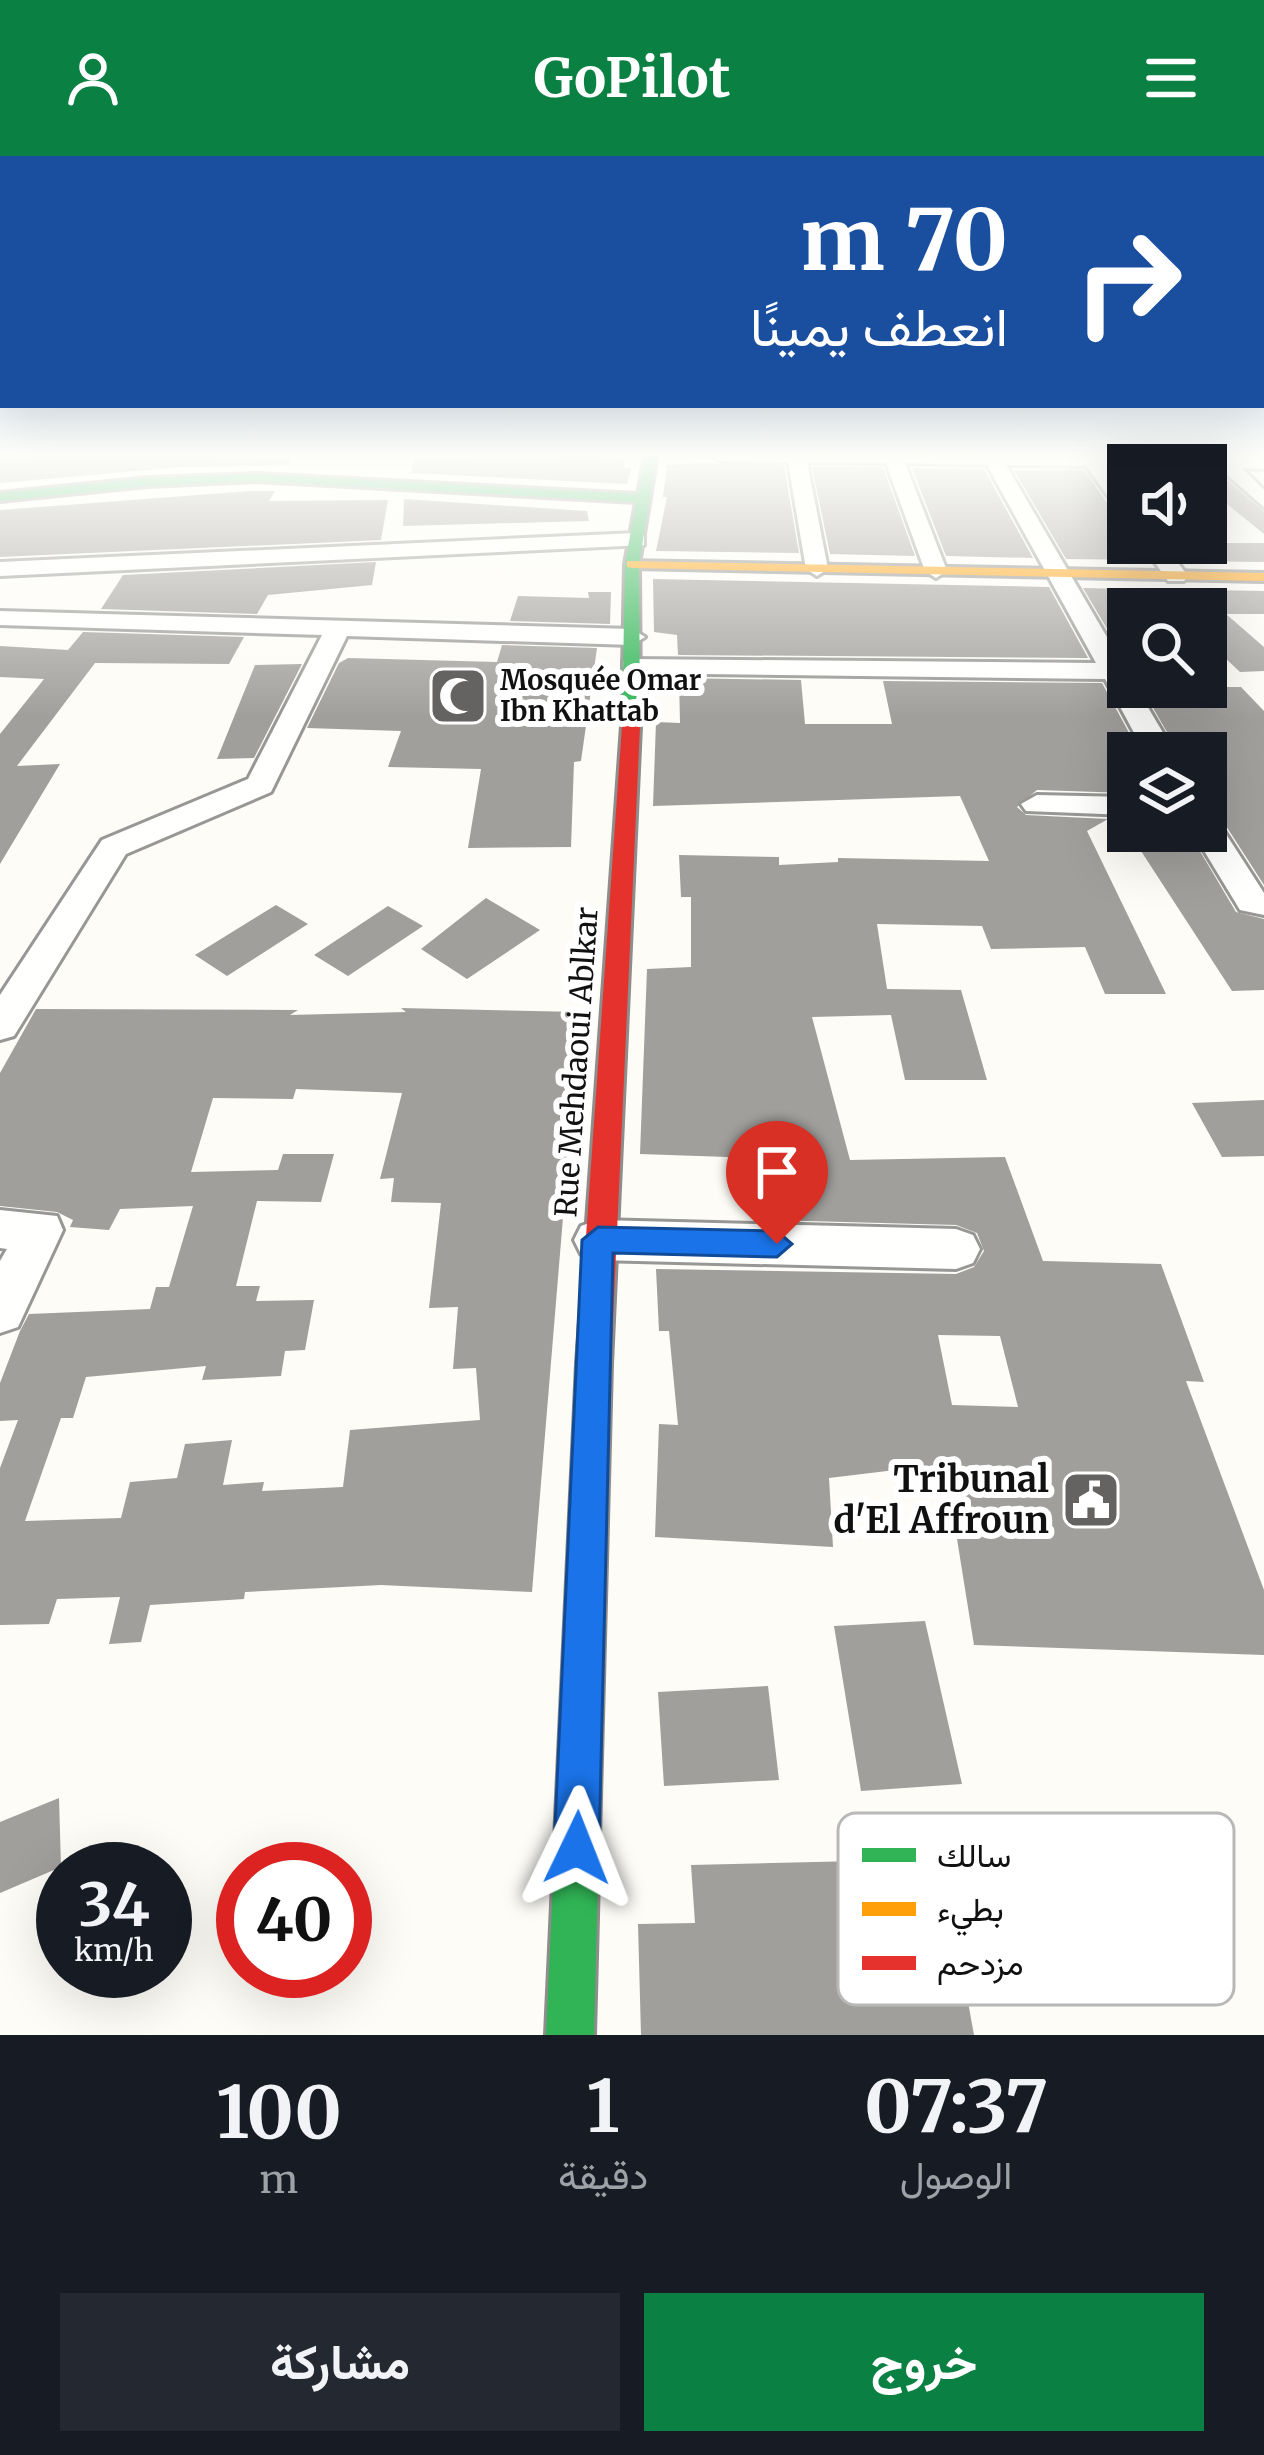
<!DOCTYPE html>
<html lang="ar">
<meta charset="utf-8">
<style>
:root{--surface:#171b24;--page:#242831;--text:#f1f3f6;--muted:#9ea1a6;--accent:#0b8043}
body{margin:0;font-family:Merriweather,Vazirmatn,serif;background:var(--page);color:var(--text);direction:rtl;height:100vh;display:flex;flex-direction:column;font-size:45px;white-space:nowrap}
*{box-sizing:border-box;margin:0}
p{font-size:39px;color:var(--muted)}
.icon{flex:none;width:66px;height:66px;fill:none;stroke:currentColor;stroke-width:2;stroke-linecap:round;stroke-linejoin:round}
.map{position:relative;height:1879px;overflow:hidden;direction:ltr}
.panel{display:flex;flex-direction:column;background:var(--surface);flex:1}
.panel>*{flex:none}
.guide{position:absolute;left:0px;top:0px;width:1266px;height:252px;box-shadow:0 12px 48px #0002;direction:rtl;background:#1a4fa0;color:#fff;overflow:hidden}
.tools{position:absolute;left:1107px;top:288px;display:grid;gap:24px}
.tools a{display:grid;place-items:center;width:120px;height:120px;border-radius:0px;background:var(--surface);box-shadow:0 12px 48px #0002;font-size:60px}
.speed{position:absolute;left:36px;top:1686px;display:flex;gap:24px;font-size:60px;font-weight:700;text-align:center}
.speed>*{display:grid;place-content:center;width:156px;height:156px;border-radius:50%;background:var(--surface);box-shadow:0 12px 48px #0002;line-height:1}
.speed small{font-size:30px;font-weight:400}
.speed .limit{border:18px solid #d22;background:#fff;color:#111}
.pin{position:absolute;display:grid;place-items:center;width:102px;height:102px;color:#fff;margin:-123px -51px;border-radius:50% 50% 50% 0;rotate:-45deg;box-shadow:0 0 12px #0007}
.pin .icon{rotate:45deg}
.me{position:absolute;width:132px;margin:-66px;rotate:2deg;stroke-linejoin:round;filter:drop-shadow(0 0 9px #0008)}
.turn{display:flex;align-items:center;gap:42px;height:252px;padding:0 60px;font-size:54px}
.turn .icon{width:156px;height:156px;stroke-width:2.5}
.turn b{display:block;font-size:84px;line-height:102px}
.eta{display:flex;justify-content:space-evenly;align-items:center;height:204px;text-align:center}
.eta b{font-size:72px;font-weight:700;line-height:84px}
.primary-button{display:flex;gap:24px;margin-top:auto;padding:24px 60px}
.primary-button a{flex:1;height:138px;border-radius:0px;background:var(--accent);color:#fff;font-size:48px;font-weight:700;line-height:138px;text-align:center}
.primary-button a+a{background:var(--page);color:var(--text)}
header{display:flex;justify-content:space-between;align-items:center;height:156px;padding:0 60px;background:var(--accent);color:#fff;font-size:54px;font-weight:700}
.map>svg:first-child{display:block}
.building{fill:#a19f9c;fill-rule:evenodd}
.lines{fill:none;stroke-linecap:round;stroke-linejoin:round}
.street-casing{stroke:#979795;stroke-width:6}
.fast-casing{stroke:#8e8d8b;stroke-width:6}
.slow-casing{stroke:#8e8d8b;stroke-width:6}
.jam-casing{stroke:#8e8d8b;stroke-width:6}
.street{fill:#fffffe;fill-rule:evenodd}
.fast{fill:#30b455;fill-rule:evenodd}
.slow{fill:#ff9f0a;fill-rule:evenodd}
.jam{fill:#e5322d;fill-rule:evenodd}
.route{fill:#1a73e8;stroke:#114b97;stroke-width:3}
.labels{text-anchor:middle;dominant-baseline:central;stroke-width:12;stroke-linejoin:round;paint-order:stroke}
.far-poi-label{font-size:27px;font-weight:bold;fill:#111;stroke:#fff;text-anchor:start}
.street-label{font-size:30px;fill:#111;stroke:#fff}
.near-poi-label{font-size:36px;font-weight:bold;fill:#111;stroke:#fff;text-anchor:end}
.key{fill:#fff;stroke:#b8b8b8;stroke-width:3}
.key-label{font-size:33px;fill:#111}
</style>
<header><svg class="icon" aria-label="menu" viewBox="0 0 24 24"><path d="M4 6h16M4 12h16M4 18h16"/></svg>GoPilot<svg class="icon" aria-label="person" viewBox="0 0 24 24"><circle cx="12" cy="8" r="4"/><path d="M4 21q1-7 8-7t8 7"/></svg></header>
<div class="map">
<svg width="1264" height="1879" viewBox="0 0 1264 1879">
<rect width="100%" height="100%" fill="#fdfcf7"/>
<!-- building -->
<path class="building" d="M0 299H138L291 304 288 309 182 311 0 327Z
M591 301 625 304 623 312H631L627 328 411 317 414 304Z
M704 307 784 310 799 397 656 395 667 341H663L667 309Z
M812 311H883L915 400 830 398Z
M912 312 984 313 1033 402 946 400Z
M1014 314H1084L1117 361 1128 364V387H1137L1148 404 1066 403Z
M1206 314 1217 316 1264 355V378L1206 331Z
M250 335H275L269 345 388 344 381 384 0 401V354Z
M404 343 587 355 589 365 403 370Z
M1169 387H1264V406L1182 405Z
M376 406 372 429 268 439 257 458 101 453 123 419Z
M653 423 1049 431 1088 502 678 499 677 479 654 476Z
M1083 432 1128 433V508Z
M1151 433 1264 435V458H1226L1264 491V515L1240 516 1206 484V453H1172Z
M588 436H611L610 468 510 465 518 440 589 442Z
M83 476 244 481 229 508 95 507 17 610 60 608 0 708V578L44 523 0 521V490L68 494Z
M502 489 597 492 581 605 574 606 571 691 468 692 481 613 388 611 401 575 307 572 339 507 348 502 497 506Z
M302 508 254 602 217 603 255 509Z
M679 522 801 524 805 568H892L883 525 1102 527 1140 597H1114L1128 618V637L1037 634 1017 651 1026 659 1108 663 1087 675 1166 838H1105L1085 791 991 793 982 770 877 768 887 833 961 834 987 924H905L891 859 812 861 850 1004 1005 1001 1043 1105 1161 1108 1204 1226 1186 1225 1264 1434V1499L974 1489 945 1308 829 1322 833 1391 655 1381 659 1268 678 1269 669 1175H659L656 1113 956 1118 974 1111 984 1095 977 1077 956 1069 769 1064 757 1002 640 998 647 813 691 811V741H681L679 699 779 701V709L838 706V702L989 705 960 640 653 650 656 566 680 567ZM938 1179 1000 1180 1018 1251 952 1249Z
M1141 531H1241L1264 555V729L1221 662 1206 657V596L1179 597Z
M1128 675H1188L1236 756 1264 763V834L1232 835Z
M486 742 540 774 467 823 421 793Z
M276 749 308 768 227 820 195 799Z
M388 750 423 770 348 820 314 799Z
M401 852 580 856 532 1436 381 1429 245 1436 244 1443 150 1449 141 1486 109 1488 120 1441 57 1443 49 1468 0 1469V1312L18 1264 0 1265V1227L20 1175 29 1158 150 1153 156 1131H169L193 1050 120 1053 109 1074 70 1071 73 1064 57 1056 0 1050V917L36 853 298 854 290 859 406 856ZM296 933 402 937 380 1023 394 1022 391 1046 441 1047 429 1152 458 1151 453 1213 476 1212 480 1264 350 1274 343 1331 262 1335 264 1326 223 1329 232 1284 185 1288 177 1322 130 1326 121 1362 25 1365 61 1262H73L86 1221 206 1210 202 1224 281 1220 285 1195 305 1194 314 1144 256 1145 260 1130H236L257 1045 321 1046 334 998H283L278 1014 191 1016 213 942 293 943Z
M1264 944V1000L1222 1001 1192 947Z
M925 1465 962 1628 861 1635 834 1470Z
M768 1530 779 1624 664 1630 658 1536Z
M59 1642 61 1711 0 1737V1666Z
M942 1703 974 1879H641L638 1768 695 1767 691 1709Z"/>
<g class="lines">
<!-- street casing -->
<g class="street-casing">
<path id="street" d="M712 299 1264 301V313L1242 312 1264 334V351L1219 312 1206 309 1106 310 1128 340V360L1121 358 1086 310 1006 309 1128 517V531H1136L1175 597H1145L1105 523 623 517V505L632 503 1096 507 987 309 905 307 947 415 936 422 925 415 886 307 807 306 828 413 817 420 806 413 788 306 721 305Z
M636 377 644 379V389L0 420V406Z
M1141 387H1163L1188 420 1184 425H1168Z
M0 455 632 473 645 481 632 489 347 480 271 636 126 698 14 880 0 884V839L102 684 248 623 322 479 0 469Z
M1037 639 1128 641V659L1026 655 1021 648Z
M1206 661 1217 664 1264 737V759L1240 754 1192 675H1206Z
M0 1054 57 1060 63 1074 18 1171 0 1177V1105L7 1093 0 1092Z
M598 1064 956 1073 973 1079 980 1093 973 1107 956 1113 598 1104 581 1098 574 1084 581 1070Z"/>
</g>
<!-- fast casing -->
<g class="fast-casing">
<path id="fast" d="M645 299H657L639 408 640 570 631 576 622 570 625 408 636 346 257 325 147 330 0 345V337L147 322 257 318 638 338Z
M594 1193 606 1197 611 1208 594 1879H546L577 1208 582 1197Z"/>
</g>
<!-- slow casing -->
<g class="slow-casing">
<path id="slow" d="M627 405 1264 417V425L632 412 627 411Z"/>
</g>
<!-- jam casing -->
<g class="jam-casing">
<path id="jam" d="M631 564 640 570 611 1208 606 1219 594 1223 582 1219 577 1208 622 570Z"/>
</g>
<!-- street -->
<use href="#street" class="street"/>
<!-- fast -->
<use href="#fast" class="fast"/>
<!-- slow -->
<use href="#slow" class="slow"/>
<!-- jam -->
<use href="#jam" class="jam"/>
</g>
<!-- sky -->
<linearGradient id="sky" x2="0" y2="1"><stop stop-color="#9dc9ee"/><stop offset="0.53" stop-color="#fefefb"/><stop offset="1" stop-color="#fefefb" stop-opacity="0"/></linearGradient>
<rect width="1264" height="562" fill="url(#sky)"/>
<!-- route -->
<path class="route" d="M598 1071 777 1075 792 1088 777 1101 613 1097 599 1692 593 1708 577 1714 561 1708 554 1692 582 1084Z"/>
<!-- icons -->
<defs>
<g id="mosque-square" transform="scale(3)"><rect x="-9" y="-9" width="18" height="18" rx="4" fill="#646362" stroke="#fff"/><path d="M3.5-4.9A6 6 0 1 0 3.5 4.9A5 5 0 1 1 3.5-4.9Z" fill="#fff"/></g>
<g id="civic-square" transform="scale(3)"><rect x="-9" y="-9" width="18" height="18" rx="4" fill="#646362" stroke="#fff"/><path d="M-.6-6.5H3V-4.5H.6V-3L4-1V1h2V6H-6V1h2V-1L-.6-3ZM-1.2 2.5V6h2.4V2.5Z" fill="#fff"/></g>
</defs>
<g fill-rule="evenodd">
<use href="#mosque-square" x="458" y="540"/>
<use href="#civic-square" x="1091" y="1344"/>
</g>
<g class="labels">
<!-- far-poi labels -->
<g class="far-poi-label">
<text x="500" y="524">Mosquée Omar<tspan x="500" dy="31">Ibn Khattab</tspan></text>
</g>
<!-- street labels -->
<g class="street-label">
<text transform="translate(576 906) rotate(-86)">Rue Mehdaoui Ablkar</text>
</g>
<!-- near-poi labels -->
<g class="near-poi-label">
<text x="1049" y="1323">Tribunal<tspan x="1049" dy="41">d'El Affroun</tspan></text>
</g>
</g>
<!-- legend -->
<rect x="838" y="1657" width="396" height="192" rx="18" class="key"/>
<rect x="862" y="1692" width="54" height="14" fill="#30b455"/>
<rect x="862" y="1746" width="54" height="14" fill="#ff9f0a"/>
<rect x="862" y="1800" width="54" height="14" fill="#e5322d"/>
<g class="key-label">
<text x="937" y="1711">سالك</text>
<text x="937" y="1765">بطيء</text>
<text x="937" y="1819">مزدحم</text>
</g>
</svg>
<div class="tools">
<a><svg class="icon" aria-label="sound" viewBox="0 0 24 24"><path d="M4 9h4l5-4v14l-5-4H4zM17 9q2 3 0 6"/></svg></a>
<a><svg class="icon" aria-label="search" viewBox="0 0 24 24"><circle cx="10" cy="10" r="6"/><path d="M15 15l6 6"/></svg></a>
<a><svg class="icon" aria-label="layers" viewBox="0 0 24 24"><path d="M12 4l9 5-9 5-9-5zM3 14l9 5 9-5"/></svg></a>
</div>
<div class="speed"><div>34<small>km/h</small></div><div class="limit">40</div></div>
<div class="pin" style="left:777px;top:1088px;background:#d93025"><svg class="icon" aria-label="arrive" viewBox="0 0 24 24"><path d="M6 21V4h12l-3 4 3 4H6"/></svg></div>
<svg class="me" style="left:577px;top:1692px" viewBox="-20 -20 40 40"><path d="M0-17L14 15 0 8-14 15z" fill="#1a73e8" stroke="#fff" stroke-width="4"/></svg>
<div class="guide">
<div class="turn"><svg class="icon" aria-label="right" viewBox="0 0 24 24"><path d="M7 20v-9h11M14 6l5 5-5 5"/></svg><div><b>70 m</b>انعطف يمينًا</div></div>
</div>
</div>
<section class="panel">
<div class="eta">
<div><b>07:37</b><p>الوصول</p></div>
<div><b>1</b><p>دقيقة</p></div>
<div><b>100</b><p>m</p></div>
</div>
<div class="primary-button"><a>خروج</a><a>مشاركة</a></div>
</section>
